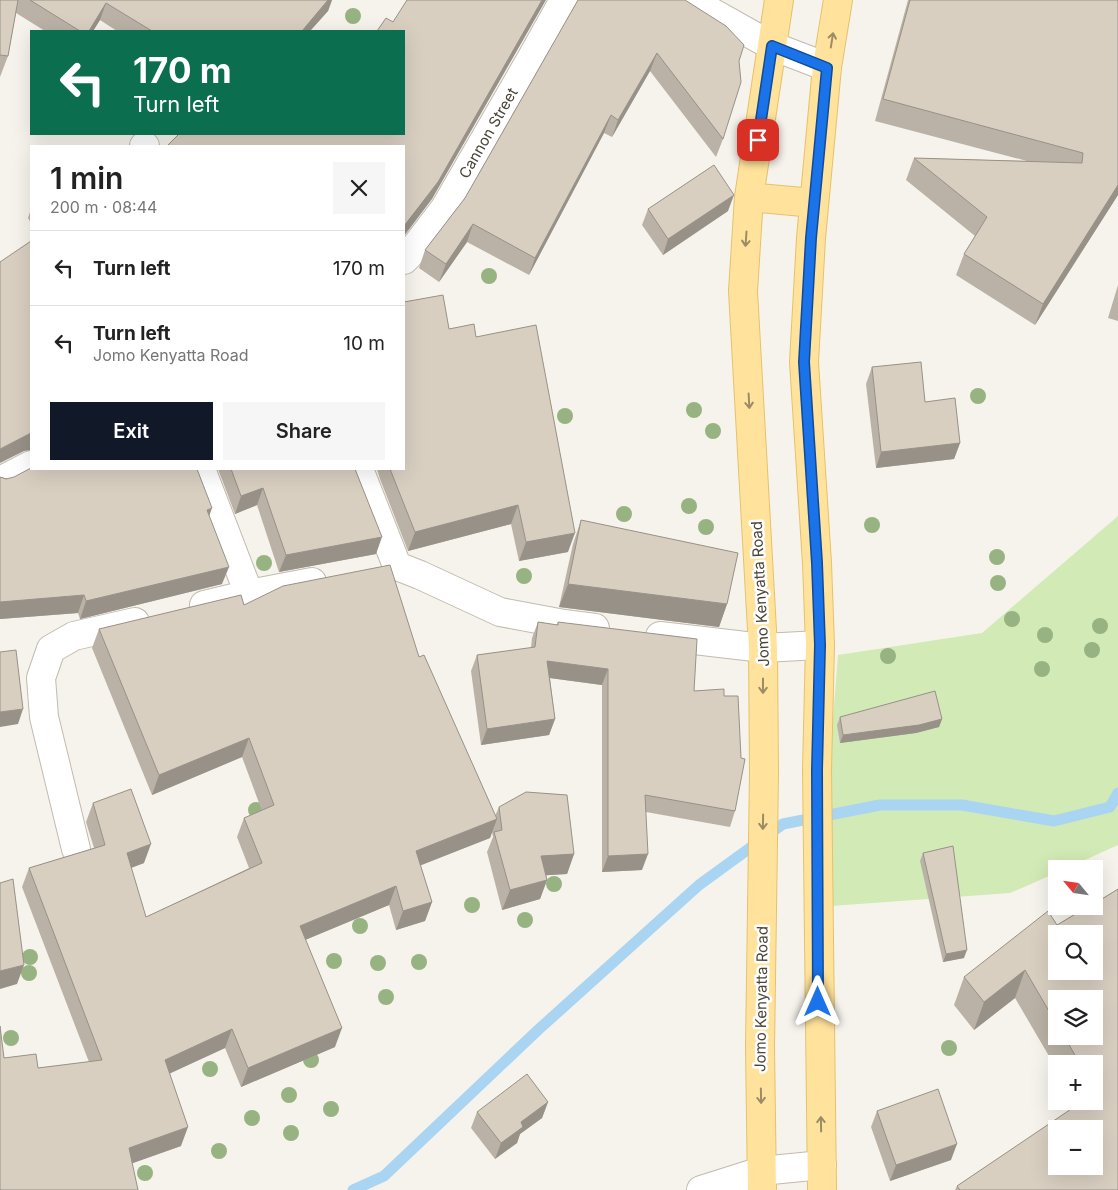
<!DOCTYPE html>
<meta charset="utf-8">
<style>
:root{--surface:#fff;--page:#f6f6f6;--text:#222;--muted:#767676;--line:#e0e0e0;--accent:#111827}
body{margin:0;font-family:Inter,sans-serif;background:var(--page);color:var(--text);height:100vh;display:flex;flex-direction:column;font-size:19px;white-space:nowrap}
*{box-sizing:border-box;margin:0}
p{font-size:16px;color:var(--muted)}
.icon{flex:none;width:28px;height:28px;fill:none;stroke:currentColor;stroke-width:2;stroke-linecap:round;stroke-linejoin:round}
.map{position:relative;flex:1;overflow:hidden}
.sheet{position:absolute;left:30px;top:145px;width:375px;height:325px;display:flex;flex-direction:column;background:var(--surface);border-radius:0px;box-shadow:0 5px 20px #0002}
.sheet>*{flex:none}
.banner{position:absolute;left:30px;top:30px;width:375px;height:105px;border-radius:0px;box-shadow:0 5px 20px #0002;background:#0b6e4f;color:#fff;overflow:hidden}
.needle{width:32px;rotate:299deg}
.fabs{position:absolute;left:1048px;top:860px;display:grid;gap:10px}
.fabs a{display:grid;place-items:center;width:55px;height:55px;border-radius:0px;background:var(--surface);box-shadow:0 5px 20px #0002;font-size:25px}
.pin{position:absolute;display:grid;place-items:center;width:42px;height:42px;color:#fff;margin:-21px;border-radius:10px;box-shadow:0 2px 8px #0006}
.me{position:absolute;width:55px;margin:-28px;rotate:0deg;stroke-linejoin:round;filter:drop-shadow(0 0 4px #0008)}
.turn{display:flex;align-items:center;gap:18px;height:105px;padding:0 20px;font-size:22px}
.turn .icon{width:65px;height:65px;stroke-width:2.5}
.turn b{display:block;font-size:35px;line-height:42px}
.round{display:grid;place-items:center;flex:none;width:52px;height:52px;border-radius:0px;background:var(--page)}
.summary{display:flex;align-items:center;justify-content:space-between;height:85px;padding:0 20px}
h1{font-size:30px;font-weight:600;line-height:38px}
.primary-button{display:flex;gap:10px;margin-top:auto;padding:10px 20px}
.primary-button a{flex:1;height:58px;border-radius:0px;background:var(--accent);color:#fff;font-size:20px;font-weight:600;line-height:58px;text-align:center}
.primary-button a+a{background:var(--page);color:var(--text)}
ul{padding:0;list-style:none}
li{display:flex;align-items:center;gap:15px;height:75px;padding:0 20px;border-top:1px solid var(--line)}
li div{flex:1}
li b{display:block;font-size:19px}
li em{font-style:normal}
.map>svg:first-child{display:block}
.green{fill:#d2eab5}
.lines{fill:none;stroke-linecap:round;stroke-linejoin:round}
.stream{stroke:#a9d4f2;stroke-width:11}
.minor-casing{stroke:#c2bbae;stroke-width:30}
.major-casing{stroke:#e6c16a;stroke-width:30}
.minor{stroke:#fff;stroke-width:28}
.major{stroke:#ffe39c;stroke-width:28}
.tree{fill:#97b381}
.wall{fill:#bab2a6;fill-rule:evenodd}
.shaded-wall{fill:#979187}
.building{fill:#d8cfc1;stroke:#979187;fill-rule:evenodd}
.oneway{stroke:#9c8c66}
.route-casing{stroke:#114b97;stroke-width:12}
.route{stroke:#1a73e8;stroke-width:9}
.labels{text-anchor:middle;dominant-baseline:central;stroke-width:5;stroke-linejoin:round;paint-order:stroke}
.street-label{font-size:15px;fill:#4b4439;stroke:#fff}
</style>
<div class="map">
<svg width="1118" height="1190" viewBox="0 0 1118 1190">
<rect width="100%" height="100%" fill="#f6f3ec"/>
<!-- green -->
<path class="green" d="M1118 516V845L1065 869H1056V873L1010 893 818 907 838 655 982 633Z"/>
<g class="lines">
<!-- stream -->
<path class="stream" d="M353 1190 384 1176 538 1030 699 885 783 824 880 805H962L1054 821 1110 807 1118 793"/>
<!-- minor casing -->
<g class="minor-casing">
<path id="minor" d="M690 0 772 46 827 67
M144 146H145
M404 260 409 255 445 208 531 59 564 0
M201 469 249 594 204 605
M359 469 397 566 420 575 500 612 564 624 595 628
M0 481 31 465
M249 594 312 582
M660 636 763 648 820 645
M76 849 44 717 41 678 51 649 74 636 135 622
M701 1190 761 1171 822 1165"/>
</g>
<!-- major casing -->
<g class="major-casing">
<path id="major" d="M749 197 814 203
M762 1190 760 1047 764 773 763 648 743 291 749 197 779 0
M822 1190 817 770 820 645 817 563 804 362 811 238 827 67 838 0"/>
</g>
<!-- minor -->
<use href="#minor" class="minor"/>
<!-- major -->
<use href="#major" class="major"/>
</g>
<!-- trees -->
<g class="tree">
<circle cx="353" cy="16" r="8"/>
<circle cx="489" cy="276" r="8"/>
<circle cx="978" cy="396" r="8"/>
<circle cx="694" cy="410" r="8"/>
<circle cx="565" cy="416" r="8"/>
<circle cx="713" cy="431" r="8"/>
<circle cx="689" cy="506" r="8"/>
<circle cx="624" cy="514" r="8"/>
<circle cx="872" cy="525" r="8"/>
<circle cx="706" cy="527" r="8"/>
<circle cx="997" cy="557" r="8"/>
<circle cx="264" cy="563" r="8"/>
<circle cx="524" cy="576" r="8"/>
<circle cx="998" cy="583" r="8"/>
<circle cx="1012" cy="619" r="8"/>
<circle cx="1100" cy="626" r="8"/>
<circle cx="1045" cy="635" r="8"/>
<circle cx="1092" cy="650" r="8"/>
<circle cx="888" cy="656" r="8"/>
<circle cx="1042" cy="669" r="8"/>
<circle cx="256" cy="810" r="8"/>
<circle cx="554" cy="884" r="8"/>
<circle cx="472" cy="905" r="8"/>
<circle cx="525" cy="920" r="8"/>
<circle cx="360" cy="926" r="8"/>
<circle cx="30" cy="957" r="8"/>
<circle cx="334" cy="961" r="8"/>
<circle cx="419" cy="962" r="8"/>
<circle cx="378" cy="963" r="8"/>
<circle cx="29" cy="973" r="8"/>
<circle cx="386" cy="997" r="8"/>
<circle cx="11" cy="1038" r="8"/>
<circle cx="949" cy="1048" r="8"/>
<circle cx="311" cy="1060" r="8"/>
<circle cx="210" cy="1069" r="8"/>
<circle cx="289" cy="1095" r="8"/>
<circle cx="331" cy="1109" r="8"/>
<circle cx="252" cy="1118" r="8"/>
<circle cx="291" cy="1133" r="8"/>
<circle cx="219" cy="1151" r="8"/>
<circle cx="145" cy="1173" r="8"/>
</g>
<!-- wall -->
<path class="wall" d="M0 0H332L328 11 310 31H117L100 20 93 31H45L16 13 8 56 0 77Z
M578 0 739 61 723 139 716 157 650 71 612 137 604 133 529 275 467 242 439 282 419 268 425 250 465 198Z
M908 0H1118V195L1035 325 956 275 964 254 975 236 906 180 914 158 1027 161 875 121Z
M31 209V223L28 218Z
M648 209 728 211 663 255 642 225Z
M1118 285V321L1108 318Z
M449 329 476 337 568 552 519 561 511 524 408 551 380 479 377 469H404Z
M872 367 925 402 960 443 954 459 876 468 866 384Z
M218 469H355L376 554 279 572 257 505 235 514Z
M0 477 209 516 222 584 80 619 78 613 0 619Z
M581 520 727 604 719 627 559 607 573 544Z
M244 605 419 657 495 816 499 807 574 854 567 874 546 875 547 880 540 899 502 910 487 852 493 837 492 832 490 838 420 865 432 902 425 921 396 930 389 905 305 940 335 1047 241 1087 225 1048 170 1073 181 1146 132 1163 4 1058 38 1068 89 1062 22 887 29 868 94 848 86 822 93 803 144 863 131 868 146 917 249 868 237 837 244 818 262 811 242 757 152 795 92 648 99 629Z
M538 622 557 625 558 622 694 691 724 696 735 811 730 827 646 812 642 870 602 872V685L550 678 555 719 549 735 481 745 471 671 477 655 531 648 532 638Z
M840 717 942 719 939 727 916 733 840 743 837 725Z
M923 853 964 958 943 962 920 861Z
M1118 889V1190H955L957 1186 1078 1105 1075 1101H1094V1064H1056V1068L1015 998 974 1030 954 1005 964 977 1057 925ZM1056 999 1094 1036H1056Z
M548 1102 542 1118 520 1134 517 1143 495 1159 471 1128 477 1112Z
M877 1111 951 1160 890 1181 871 1127Z"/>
<!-- shaded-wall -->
<path class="shaded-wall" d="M328 0H332L328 11 310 31H302Z
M542 0H546L432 199 404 236V226Z
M106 3 100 20 93 31H89Z
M657 53 650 71 612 137 618 120Z
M611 115 604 133 529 275 535 258Z
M1118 185V195L1035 325 1043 304Z
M734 195 728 211 663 255 668 239Z
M473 224 467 242 439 282 446 264Z
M31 433V450L24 451 0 463V449Z
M960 443 954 459 876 468 881 452Z
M263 488 257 505 235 514 241 496Z
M518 505 511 524 408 551 415 532Z
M212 508 206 525 207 510Z
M575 533 568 552 519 561 526 542Z
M382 537 376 554 279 572 286 555Z
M229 567 222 584 80 619 86 601Z
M568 584 727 604 719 627 559 607Z
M84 595 78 613 0 619V602Z
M547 661 608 669 602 685 542 677Z
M23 709 18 724 0 727V712Z
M555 719 549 735 481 745 487 729Z
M942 719 939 727 916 733 840 743 843 735Z
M249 738 242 757 152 795 159 775Z
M497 819 490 838 409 870 416 851Z
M151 844 144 863 120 872 127 853Z
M574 854 567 874 534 876 541 856Z
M648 854 642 870 602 872 608 856Z
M547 880 540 899 502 910 510 890Z
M396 886 389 905 293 945 300 926Z
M432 902 425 921 396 930 403 911Z
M967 950 964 958 943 962 946 954Z
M24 965 17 984 0 989V971Z
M1025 970 1015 998 974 1030 984 1002Z
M342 1028 335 1047 241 1087 248 1068Z
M232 1029 225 1048 158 1079 165 1060Z
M548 1102 542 1118 520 1134 517 1143 495 1159 501 1143 521 1122Z
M188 1127 181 1146 122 1167 129 1148Z
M957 1144 951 1160 890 1181 896 1165Z"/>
<!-- building -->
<path class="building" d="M0 0H18L8 56 0 55Z
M30 0H328L302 31H152L106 3 89 31H80Z
M407 0H542L438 182 404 226V146H167L179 134H404V31H377L386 18 393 22Z
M578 0H685L726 26 744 45 739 61 741 82 723 139 657 53 618 120 611 115 535 258 473 224 446 264 425 250 465 198Z
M910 0H1118V185L1043 304 964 254 987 217 914 158 1082 163 1083 153 883 99Z
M714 165 734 195 668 239 648 209Z
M31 241V433L0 449V262Z
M443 295 449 329 474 324 476 337 536 325 575 533 526 542 518 505 415 532 390 469H404V302Z
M921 362 925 402 955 398 960 443 881 452 872 367Z
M31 468 197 469 212 508 207 510 229 567 86 601 84 595 0 602V477L6 479 14 477Z
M231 469H355L382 537 286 555 263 488 241 496Z
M581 520 738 553 727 604 568 584Z
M390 565 419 657 424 655 497 819 416 851 432 902 403 911 396 886 300 926 342 1028 248 1068 232 1029 165 1060 188 1127 129 1148 138 1190H0V1026L4 1058 36 1054 38 1068 102 1060 29 868 105 845 93 803 131 789 151 844 127 853 146 917 262 863 244 818 274 805 249 738 159 775 99 629 241 595 244 605 283 586Z
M538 622 558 625V622L697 639 694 691 724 689V696H738L741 758 745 759 735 811 645 795 648 854 608 856V669L547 661 555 719 487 729 477 655 535 647Z
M16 650 23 709 0 712V652Z
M935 691 942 719 919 725 843 735 840 717Z
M526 792 567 795 574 854 541 856 547 880 510 890 494 832 502 830 499 807Z
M953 846 967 950 946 954 923 853Z
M13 879 24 965 0 971V883Z
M1118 889V1190H960L957 1186 1083 1101H1094V1094L1099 1091 1096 1085 1094 1086V1064H1080L1064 1036H1094V999H1056V1023L1025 970 984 1002 964 977 1048 911 1057 925 1089 906H1094V904ZM1056 934H1094V971H1056ZM1056 1129H1094V1166H1056Z
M527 1074 548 1102 521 1122 523 1127 501 1143 477 1112Z
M938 1089 957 1144 896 1165 877 1111Z"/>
<!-- one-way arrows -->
<defs><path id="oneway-shaft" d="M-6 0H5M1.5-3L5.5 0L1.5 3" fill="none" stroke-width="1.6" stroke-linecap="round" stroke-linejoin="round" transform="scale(1.25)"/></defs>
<g class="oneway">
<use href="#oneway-shaft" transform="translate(832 40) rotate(-81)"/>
<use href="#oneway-shaft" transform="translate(746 239) rotate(94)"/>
<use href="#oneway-shaft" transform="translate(749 401) rotate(87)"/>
<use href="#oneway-shaft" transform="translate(763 686) rotate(90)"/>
<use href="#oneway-shaft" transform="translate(763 822) rotate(91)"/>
<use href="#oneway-shaft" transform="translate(761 1096) rotate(89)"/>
<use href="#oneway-shaft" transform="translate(821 1124) rotate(-91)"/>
</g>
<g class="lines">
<!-- route casing -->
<g class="route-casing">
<path id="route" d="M758 140 772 46 827 68 811 238 804 362 817 563 820 645 817 770 818 1002"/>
</g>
<!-- route -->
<use href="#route" class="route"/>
</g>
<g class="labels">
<!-- street labels -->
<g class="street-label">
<text transform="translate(488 133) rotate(-60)">Cannon Street</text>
<text transform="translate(760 594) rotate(-93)">Jomo Kenyatta Road</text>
<text transform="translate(761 999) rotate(-89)">Jomo Kenyatta Road</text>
</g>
</g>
</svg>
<div class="fabs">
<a><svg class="needle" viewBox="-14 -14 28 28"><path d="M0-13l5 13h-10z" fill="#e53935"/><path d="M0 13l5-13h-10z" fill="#767676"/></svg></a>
<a><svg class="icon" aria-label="search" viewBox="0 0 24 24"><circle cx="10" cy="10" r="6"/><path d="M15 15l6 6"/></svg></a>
<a><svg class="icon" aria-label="layers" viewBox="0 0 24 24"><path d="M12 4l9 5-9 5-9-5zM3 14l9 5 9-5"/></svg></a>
<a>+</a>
<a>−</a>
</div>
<div class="pin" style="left:758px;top:140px;background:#d93025"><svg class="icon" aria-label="arrive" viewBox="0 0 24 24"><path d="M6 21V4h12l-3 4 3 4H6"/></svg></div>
<svg class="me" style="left:818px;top:1002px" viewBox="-20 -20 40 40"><path d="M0-17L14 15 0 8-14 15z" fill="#1a73e8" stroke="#fff" stroke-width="4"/></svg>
<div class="banner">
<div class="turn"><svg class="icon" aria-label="left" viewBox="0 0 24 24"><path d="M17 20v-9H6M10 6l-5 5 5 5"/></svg><div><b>170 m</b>Turn left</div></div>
</div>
<section class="sheet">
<div class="summary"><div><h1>1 min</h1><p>200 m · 08:44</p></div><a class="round"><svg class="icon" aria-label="close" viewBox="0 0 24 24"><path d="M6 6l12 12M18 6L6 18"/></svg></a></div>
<ul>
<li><svg class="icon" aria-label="left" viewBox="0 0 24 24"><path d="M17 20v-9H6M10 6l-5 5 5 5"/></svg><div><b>Turn left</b></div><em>170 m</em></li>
<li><svg class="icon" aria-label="left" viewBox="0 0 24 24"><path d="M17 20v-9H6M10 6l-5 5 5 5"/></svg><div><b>Turn left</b><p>Jomo Kenyatta Road</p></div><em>10 m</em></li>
</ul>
<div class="primary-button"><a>Exit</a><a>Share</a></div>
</section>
</div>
